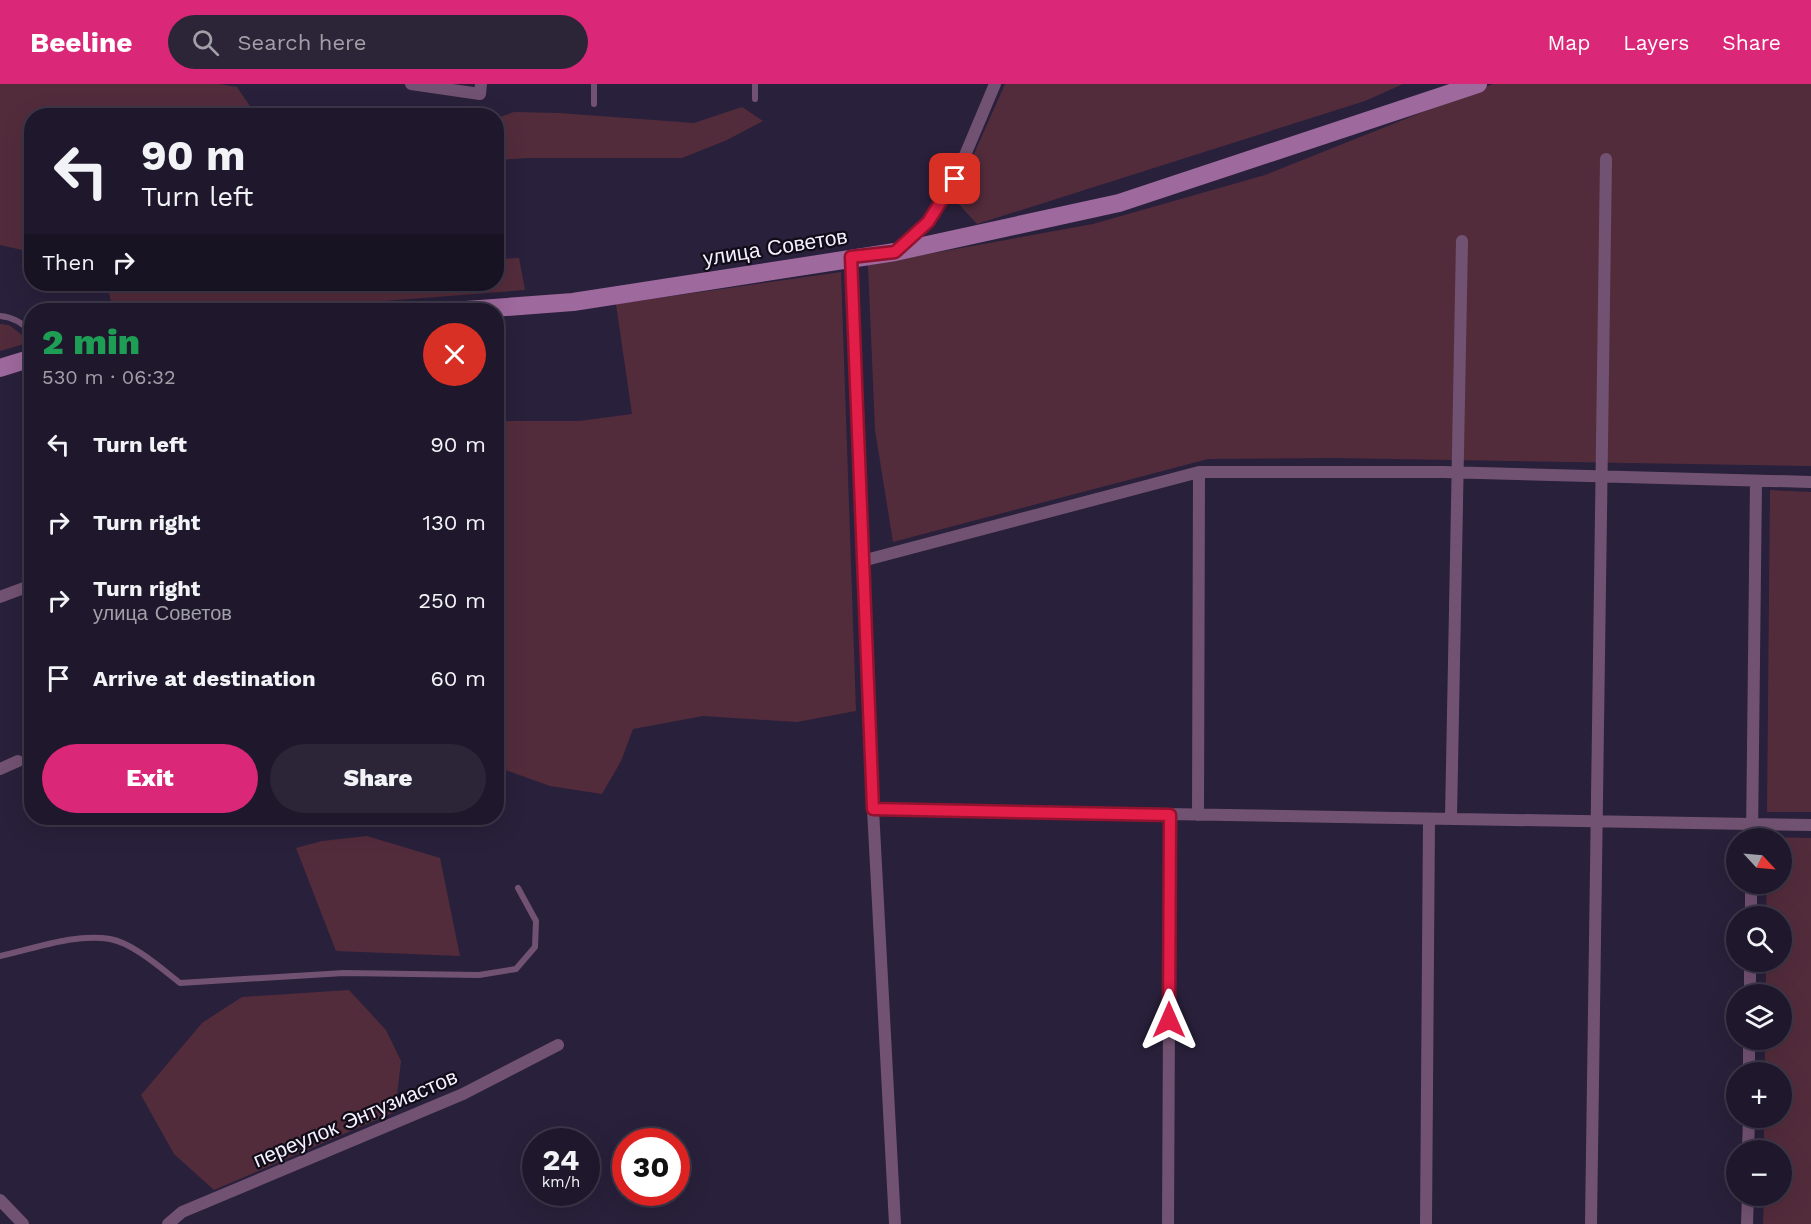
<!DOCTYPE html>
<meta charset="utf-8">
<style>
:root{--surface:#1f182c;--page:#2c2538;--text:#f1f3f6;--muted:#a1a0a9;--line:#3c3748;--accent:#db2777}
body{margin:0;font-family:"Work Sans",sans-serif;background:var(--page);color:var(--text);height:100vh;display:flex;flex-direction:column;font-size:22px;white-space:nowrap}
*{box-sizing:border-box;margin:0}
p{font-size:20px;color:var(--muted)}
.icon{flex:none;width:33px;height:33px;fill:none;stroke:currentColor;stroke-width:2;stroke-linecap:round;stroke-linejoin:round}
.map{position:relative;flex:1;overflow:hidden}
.sheet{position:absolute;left:24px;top:219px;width:480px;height:522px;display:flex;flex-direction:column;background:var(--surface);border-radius:24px;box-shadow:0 6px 24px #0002,0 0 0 2px var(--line)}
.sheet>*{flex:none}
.banner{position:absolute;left:24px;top:24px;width:480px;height:183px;border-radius:24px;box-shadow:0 6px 24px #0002,0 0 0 2px var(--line);background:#1f182c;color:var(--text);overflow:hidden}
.needle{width:39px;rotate:116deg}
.tools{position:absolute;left:1726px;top:744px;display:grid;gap:12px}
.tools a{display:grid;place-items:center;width:66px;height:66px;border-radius:50%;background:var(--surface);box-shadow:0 6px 24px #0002,0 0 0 2px var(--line);font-size:30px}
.speed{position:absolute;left:522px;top:1044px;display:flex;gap:12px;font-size:30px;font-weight:700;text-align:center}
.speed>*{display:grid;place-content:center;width:78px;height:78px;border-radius:50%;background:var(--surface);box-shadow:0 6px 24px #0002,0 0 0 2px var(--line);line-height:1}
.speed small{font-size:15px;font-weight:400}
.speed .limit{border:9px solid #d22;background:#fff;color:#111}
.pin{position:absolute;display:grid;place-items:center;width:51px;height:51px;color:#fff;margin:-26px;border-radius:12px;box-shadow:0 3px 9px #0006}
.me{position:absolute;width:66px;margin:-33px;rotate:0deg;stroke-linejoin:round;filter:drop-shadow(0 0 4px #0008)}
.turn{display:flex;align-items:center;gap:21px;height:126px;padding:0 18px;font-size:27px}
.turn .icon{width:78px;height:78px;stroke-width:2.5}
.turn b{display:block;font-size:42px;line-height:51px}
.then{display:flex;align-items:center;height:57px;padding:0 18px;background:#0003;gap:12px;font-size:22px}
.round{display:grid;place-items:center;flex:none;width:63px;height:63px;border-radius:32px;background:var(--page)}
.head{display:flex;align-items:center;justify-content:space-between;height:102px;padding:0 18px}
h1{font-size:36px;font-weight:800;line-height:45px;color:#1e9e55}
.primary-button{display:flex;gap:12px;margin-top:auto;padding:12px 18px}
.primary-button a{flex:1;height:69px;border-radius:36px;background:var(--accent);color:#fff;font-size:24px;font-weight:800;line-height:69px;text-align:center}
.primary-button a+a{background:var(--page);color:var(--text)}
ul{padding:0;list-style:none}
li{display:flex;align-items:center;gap:18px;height:78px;padding:0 18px}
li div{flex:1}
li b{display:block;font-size:22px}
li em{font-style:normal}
header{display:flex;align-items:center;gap:36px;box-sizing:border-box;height:84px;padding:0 30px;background:var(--accent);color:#fff}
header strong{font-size:28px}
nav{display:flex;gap:33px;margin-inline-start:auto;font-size:21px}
.search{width:420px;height:54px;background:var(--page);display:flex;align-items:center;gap:15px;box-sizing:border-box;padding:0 21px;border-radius:33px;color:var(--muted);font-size:22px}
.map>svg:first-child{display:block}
.green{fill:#532c3c}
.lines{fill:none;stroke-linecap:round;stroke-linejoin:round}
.lane{stroke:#725272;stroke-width:6}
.street{stroke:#725272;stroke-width:12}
.secondary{stroke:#9e699d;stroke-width:18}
.route-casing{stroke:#92132f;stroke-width:15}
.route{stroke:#e11d48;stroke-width:10}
.labels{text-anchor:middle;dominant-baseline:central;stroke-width:4.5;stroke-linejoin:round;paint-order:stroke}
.street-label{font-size:21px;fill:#f4f0ff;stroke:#100c18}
</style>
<header>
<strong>Beeline</strong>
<div class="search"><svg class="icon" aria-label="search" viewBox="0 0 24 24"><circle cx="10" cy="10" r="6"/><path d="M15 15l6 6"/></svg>Search here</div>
<nav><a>Map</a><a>Layers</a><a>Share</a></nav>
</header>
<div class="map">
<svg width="1811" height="1140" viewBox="0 0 1811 1140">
<rect width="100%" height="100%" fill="#29203b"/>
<!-- green -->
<path class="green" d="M0 0H219L237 3 256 31 32 32 31 168 0 161Z
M1005 0H1403L1365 17 977 140 954 115Z
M1493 0H1811V382L1334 374 1208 375 893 458 875 346 868 181 1093 140 1265 91Z
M742 23 763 37 727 56 682 74H528L497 76V34L514 28 559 29 694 39Z
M434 25 435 31H377Z
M519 174 525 206 269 226H113L107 200H496L497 175Z
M841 188 856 627 797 638 703 632 633 645 621 677 602 710 550 702 497 683V337H579L632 330 616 220Z
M0 240 9 241 31 258 0 267Z
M1770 406 1811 408V728H1767Z
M367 752 440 774 460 872 336 867 296 764 322 757Z
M1767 753 1811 754V1140H1763L1764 1112H1782V1066H1764V1034H1782V988H1765V956H1782V910H1766V878H1782V832H1766L1767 800H1782V754Z
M349 906 386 946 401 977 395 1028 214 1106 174 1070 141 1011 202 939 242 913Z"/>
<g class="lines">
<!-- lane -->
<path class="lane" d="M594 0V20
M755 15V0
M0 232C13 233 23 239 32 249
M0 872C34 865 74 849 110 855 133 859 162 885 180 899L344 889 479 891 516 885 535 863 536 837 518 804"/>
<!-- street -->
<path class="street" d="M411 0 480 10 481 0
M896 167 929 138 955 95 995 0
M851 173 873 725 895 1140
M862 477 1199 388H1443L1811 398
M0 513 32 501
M0 685 18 677
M873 725 1811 741
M1198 731 1199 388
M1451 735 1462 157
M1752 754 1756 397
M1751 832V800
M1750 910V878
M1749 988V956
M1748 1066 1749 1034
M0 1116 23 1140
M168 1140 182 1128 463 1010 558 961
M1168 1140 1170 731
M1426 1140 1429 735
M1591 1140 1606 75
M1747 1140 1748 1112"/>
<!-- secondary -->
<path class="secondary" d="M466 226 573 218 895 168 1119 119 1478 0
M0 284 32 274"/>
</g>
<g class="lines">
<!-- route casing -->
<g class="route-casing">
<path id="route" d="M955 95 928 138 895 168 851 173 873 725 1170 731 1169 936"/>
</g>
<!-- route -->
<use href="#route" class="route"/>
</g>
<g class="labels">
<!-- street labels -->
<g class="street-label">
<text transform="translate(775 163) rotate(-9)">улица Советов</text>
<text transform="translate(355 1034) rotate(-23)">переулок Энтузиастов</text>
</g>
</g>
</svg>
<div class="tools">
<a><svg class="needle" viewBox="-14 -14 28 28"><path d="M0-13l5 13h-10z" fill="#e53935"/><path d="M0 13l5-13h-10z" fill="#a1a0a9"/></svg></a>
<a><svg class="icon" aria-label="search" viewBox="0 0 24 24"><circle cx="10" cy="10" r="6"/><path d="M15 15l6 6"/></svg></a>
<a><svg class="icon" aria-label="layers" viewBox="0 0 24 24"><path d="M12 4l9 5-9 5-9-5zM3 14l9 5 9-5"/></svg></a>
<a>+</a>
<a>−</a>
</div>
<div class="speed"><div>24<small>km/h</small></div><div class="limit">30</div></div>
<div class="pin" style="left:955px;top:95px;background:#d93025"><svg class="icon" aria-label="arrive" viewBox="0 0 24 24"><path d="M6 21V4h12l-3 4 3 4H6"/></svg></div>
<svg class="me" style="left:1169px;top:936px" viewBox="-20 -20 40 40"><path d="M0-17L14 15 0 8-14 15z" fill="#e11d48" stroke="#fff" stroke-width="4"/></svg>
<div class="banner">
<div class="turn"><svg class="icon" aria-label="left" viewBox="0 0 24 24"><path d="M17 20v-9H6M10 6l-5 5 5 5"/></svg><div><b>90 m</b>Turn left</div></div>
<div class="then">Then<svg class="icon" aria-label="right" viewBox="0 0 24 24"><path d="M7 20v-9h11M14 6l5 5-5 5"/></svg></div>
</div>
<section class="sheet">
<div class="head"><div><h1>2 min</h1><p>530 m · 06:32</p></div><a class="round" style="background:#d93025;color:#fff"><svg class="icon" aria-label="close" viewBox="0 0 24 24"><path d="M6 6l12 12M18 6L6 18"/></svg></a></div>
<ul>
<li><svg class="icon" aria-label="left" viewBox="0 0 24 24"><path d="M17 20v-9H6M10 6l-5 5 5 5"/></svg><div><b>Turn left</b></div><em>90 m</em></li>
<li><svg class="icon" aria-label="right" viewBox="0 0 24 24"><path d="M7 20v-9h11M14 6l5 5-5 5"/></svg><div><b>Turn right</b></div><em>130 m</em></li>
<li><svg class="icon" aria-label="right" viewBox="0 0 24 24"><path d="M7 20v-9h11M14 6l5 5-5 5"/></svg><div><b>Turn right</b><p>улица Советов</p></div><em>250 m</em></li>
<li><svg class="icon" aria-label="arrive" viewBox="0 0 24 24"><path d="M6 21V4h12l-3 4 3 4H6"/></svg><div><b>Arrive at destination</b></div><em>60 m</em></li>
</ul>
<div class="primary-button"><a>Exit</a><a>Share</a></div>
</section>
</div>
